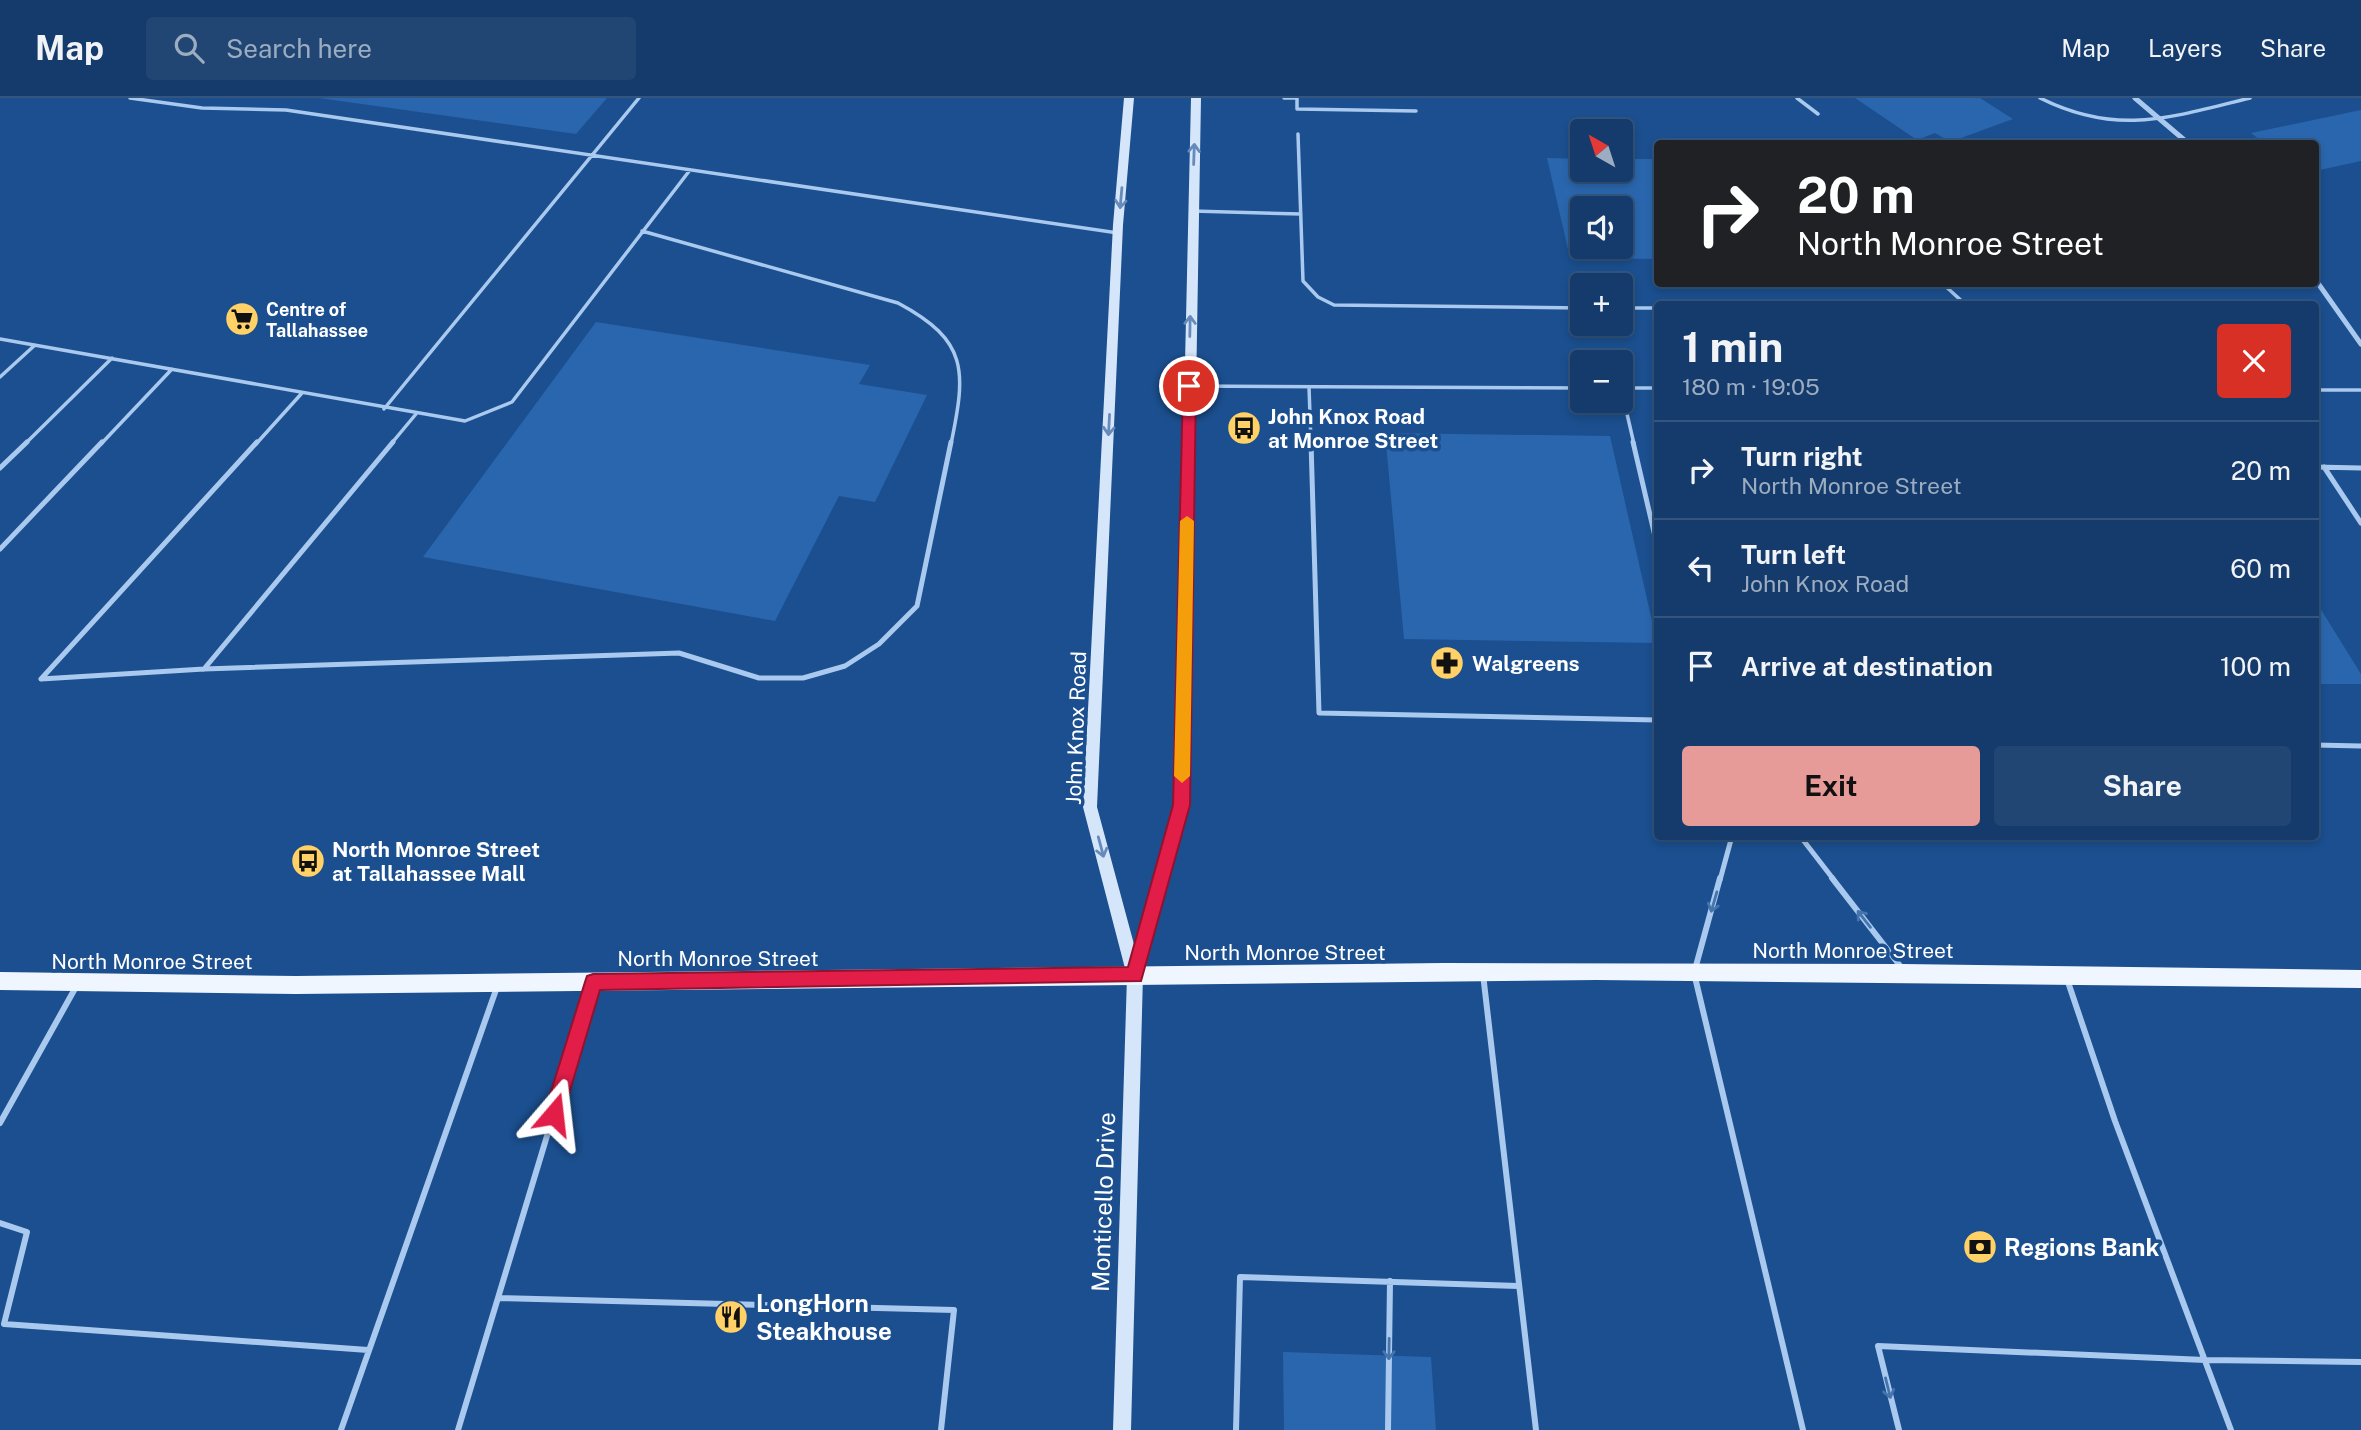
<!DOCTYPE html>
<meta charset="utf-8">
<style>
:root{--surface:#143b6b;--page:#214673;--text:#f1f3f6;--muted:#9dadc1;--line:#33557e;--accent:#e69b98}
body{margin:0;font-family:"Public Sans",sans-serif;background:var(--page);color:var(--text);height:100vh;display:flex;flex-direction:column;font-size:26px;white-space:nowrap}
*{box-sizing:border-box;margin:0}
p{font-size:23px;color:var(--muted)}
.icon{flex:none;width:38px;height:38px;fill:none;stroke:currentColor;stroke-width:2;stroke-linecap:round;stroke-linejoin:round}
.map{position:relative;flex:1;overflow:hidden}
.panel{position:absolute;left:1654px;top:203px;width:665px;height:539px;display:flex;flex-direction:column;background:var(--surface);border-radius:7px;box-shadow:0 4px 10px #0003,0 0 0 2px var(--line)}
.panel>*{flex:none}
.banner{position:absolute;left:1654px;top:42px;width:665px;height:147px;border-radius:7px;box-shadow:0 4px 10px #0003,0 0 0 2px var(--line);background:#202124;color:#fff;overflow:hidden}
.needle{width:46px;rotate:321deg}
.tools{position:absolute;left:1570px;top:21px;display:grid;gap:14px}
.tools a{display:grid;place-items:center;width:63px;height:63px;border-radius:7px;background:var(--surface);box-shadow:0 4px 10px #0003,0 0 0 2px var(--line);font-size:35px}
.pin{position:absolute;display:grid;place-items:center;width:60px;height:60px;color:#fff;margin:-30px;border:4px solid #fff;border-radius:50%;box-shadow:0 2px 7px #0007}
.me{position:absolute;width:77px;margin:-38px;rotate:17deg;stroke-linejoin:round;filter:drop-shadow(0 0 5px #0008)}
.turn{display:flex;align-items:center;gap:24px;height:147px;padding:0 28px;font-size:32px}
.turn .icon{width:91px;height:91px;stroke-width:2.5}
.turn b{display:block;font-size:49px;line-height:60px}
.round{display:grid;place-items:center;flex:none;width:74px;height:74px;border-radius:7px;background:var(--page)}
.overview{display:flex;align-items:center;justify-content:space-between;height:119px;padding:0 28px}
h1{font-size:42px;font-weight:700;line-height:52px}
.action{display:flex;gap:14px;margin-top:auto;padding:14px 28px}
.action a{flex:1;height:80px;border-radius:7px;background:var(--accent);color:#111;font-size:28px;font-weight:700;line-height:80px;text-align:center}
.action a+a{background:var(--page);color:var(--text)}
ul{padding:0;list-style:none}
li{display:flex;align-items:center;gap:21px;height:98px;padding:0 28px;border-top:2px solid var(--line)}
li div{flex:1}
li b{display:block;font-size:26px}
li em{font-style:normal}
header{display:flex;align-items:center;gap:42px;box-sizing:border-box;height:98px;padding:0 35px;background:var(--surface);border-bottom:2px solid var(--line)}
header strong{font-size:33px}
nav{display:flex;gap:38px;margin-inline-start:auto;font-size:24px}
.search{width:490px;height:63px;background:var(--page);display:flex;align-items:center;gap:18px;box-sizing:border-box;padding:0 24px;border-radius:7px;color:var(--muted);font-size:26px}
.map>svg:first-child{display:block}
.building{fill:#2a66ad;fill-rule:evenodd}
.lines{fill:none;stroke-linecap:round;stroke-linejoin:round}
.lane-far2{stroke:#a9c9ee;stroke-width:3.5}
.lane-far1{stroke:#a9c9ee;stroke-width:5}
.lane{stroke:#a9c9ee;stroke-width:6}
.street{stroke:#a9c9ee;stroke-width:5}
.secondary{fill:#d6e6fa;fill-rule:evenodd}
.primary{fill:#f0f6ff;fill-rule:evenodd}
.oneway{stroke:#668bba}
.oneway2{stroke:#4674ac}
.route{fill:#e11d48;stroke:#92132f;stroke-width:2}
.slow{fill:#f59e0b}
.labels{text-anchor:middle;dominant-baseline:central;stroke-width:7;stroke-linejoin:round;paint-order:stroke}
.far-poi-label{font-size:18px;font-weight:bold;fill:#fff;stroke:#1b4f8f;text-anchor:start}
.poi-label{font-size:21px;font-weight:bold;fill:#fff;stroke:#1b4f8f;text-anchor:start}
.street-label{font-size:21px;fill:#fff;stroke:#1b4f8f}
.near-street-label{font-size:24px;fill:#fff;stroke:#1b4f8f}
.near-poi-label{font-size:24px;font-weight:bold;fill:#fff;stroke:#1b4f8f;text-anchor:start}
</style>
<header>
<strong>Map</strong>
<div class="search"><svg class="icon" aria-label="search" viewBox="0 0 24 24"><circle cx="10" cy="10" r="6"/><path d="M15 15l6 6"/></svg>Search here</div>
<nav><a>Map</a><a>Layers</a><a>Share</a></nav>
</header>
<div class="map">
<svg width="2361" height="1332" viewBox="0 0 2361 1332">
<rect width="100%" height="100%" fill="#1b4f8f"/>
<!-- building -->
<path class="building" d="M319 0H607L576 36Z
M1855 0H1980L2013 21 1950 44 1935 35 1917 42Z
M2361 12V63L2315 73V46H2265L2251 35Z
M1547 60 1582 61V72H1620V61H1657V161L1570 160ZM1582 110H1620V149H1582Z
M596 224 870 267 859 286 927 297 875 404 839 398 775 523 423 459Z
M1385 335 1610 338 1657 545 1404 541Z
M2315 502 2361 576V586H2315Z
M1283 1254 1431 1259 1436 1332H1284Z"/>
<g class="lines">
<!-- lane-far2 -->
<path class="lane-far2" d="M130 0 202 10 286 12 1118 135
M1284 0H1297
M1297 0V11L1416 13
M1797 0 1818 16
M2040 0C2118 39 2171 19 2250 0
M1298 36 1303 183 1318 199 1334 207 1582 210
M1192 113 1301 116
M642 133 898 205C969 243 966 273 951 346
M1943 186 1965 206
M1620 210H1657
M0 241 465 323 512 304 690 72
M0 279 35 247
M1189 288 1582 290
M1309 289 1311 346
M1620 290H1657
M1621 290 1634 346
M2315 292H2361
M384 311 639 0
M25 346 112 260
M101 346 172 271
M256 346 302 295
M391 346 416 316"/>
<!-- lane-far1 -->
<path class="lane-far1" d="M1311 344 1319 615 1657 622
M1633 344 1657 447
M2315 369 2361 370
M2324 369 2361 425
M0 370 27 344
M0 451 102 344
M204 571 393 344
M41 581 204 571 679 555 759 580H803L845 568 879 546 917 508 951 344
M41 581 257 344
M2315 647 2361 648
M1800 738 1834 782
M1720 782 1732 738"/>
<!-- lane -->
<path class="lane" d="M1720 780 1694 875 1803 1332
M1832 780 1901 869
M1483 876 1536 1332
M2067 881 2115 1023 2231 1332
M0 1025 77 887
M0 1125 27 1134 4 1226 368 1252
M499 1200 954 1212 941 1332
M341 1332 497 889
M458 1332 593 886
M1236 1332 1240 1179 1518 1188
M1388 1332 1390 1183
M1899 1332 1878 1248 2205 1262 2361 1264"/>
<!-- street -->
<path class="street" d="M2135 0 2189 46
M2315 181 2361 246"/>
<!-- secondary -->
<path class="secondary" d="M1124 0H1134L1123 127 1097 709 1135 850 1175 707 1191 0H1201L1189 707 1143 877 1131 1332H1113L1127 878 1083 709 1113 127Z"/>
<!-- primary -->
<path class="primary" d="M1444 865 1903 866 2361 872V890L1597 882 296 896 0 892V874L296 878Z"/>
</g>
<!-- one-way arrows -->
<defs><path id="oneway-shaft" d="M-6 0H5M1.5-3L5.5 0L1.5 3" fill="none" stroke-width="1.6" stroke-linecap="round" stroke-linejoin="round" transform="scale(1.75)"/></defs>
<g class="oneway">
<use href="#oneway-shaft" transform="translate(1194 56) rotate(-88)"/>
<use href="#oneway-shaft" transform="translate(1121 100) rotate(95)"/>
<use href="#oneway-shaft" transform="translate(1190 228) rotate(-89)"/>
<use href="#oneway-shaft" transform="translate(1109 327) rotate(93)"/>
<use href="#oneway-shaft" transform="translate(1101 749) rotate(75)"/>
</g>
<g class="oneway2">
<use href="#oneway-shaft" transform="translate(1714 804) rotate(106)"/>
<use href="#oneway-shaft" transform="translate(1864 821) rotate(-128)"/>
<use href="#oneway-shaft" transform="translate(1389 1251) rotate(91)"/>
<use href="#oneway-shaft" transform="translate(1888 1290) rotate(76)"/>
</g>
<!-- route -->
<path class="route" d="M1189 284 1196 288 1190 707 1141 883 600 892 563 1016 561 1022 554 1025 547 1022 544 1016 585 884 587 878 593 876 1128 869 1173 707 1183 288Z"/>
<!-- slow -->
<path class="slow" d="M1187 418 1194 423 1190 678 1182 685 1174 678 1180 423Z"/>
<!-- icons -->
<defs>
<g id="supermarket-disc" transform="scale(1.75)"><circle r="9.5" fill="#ffd166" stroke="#1b4f8f"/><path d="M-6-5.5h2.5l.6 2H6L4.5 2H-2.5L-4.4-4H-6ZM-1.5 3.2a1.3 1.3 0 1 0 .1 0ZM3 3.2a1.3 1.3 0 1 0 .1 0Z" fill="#111"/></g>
<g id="bus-disc" transform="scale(1.75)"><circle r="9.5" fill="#ffd166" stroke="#1b4f8f"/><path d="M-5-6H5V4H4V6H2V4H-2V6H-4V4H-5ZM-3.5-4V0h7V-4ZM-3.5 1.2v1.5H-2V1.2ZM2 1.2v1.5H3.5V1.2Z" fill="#111"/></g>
<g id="pharmacy-disc" transform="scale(1.75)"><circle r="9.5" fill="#ffd166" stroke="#1b4f8f"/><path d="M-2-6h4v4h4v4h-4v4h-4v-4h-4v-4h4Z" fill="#111"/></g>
<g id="bank-disc" transform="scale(1.75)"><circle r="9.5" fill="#ffd166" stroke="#1b4f8f"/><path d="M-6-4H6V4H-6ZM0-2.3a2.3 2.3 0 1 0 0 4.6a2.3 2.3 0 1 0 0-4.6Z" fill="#111"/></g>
<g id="restaurant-disc" transform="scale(1.75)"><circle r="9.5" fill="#ffd166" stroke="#1b4f8f"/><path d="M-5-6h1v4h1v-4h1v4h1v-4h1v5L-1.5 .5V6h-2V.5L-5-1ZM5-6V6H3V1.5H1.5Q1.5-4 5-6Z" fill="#111"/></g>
</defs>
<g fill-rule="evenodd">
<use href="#supermarket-disc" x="242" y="221"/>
<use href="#bus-disc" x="1244" y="330"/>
<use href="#pharmacy-disc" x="1447" y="565"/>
<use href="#bus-disc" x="308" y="763"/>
<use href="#bank-disc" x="1980" y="1149"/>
<use href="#restaurant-disc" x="731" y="1219"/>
</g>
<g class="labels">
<!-- far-poi labels -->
<g class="far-poi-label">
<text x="266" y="211">Centre of<tspan x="266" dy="21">Tallahassee</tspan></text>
</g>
<!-- poi labels -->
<g class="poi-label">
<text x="1268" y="318">John Knox Road<tspan x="1268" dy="24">at Monroe Street</tspan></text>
<text x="1472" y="565">Walgreens</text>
<text x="332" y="751">North Monroe Street<tspan x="332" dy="24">at Tallahassee Mall</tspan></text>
</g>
<!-- street labels -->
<g class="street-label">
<text transform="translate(1076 630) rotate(-88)">John Knox Road</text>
<text x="1853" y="852">North Monroe Street</text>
<text x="1285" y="854">North Monroe Street</text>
<text x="718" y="860">North Monroe Street</text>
<text x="152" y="863">North Monroe Street</text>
</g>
<!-- near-street labels -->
<g class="near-street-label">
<text transform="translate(1103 1104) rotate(-88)">Monticello Drive</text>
</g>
<!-- near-poi labels -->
<g class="near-poi-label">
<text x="2004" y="1149">Regions Bank</text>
<text x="756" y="1205">LongHorn<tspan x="756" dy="28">Steakhouse</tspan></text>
</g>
</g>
</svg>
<div class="tools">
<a><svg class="needle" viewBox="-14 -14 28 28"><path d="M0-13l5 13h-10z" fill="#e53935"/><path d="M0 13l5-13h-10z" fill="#9dadc1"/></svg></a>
<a><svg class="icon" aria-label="sound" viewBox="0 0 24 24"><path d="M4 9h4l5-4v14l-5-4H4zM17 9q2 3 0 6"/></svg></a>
<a>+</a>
<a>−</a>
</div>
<div class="pin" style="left:1189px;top:288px;background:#d93025"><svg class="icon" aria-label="arrive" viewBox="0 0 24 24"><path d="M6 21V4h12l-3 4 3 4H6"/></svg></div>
<svg class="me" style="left:554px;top:1016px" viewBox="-20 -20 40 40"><path d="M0-17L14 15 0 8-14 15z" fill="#e11d48" stroke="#fff" stroke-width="4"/></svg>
<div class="banner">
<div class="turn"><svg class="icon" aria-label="right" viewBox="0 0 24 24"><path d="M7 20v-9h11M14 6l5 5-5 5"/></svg><div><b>20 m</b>North Monroe Street</div></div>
</div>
<section class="panel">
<div class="overview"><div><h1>1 min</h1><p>180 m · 19:05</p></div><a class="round" style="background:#d93025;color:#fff"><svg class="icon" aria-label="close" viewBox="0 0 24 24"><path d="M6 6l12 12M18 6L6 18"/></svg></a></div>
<ul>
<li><svg class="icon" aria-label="right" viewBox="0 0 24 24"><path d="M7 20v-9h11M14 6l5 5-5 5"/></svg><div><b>Turn right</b><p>North Monroe Street</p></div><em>20 m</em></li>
<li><svg class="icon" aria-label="left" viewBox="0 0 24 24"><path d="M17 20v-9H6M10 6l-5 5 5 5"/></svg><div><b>Turn left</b><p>John Knox Road</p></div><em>60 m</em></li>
<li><svg class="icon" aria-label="arrive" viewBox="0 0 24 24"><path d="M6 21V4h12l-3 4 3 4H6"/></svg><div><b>Arrive at destination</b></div><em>100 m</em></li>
</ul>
<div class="action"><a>Exit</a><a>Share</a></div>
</section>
</div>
